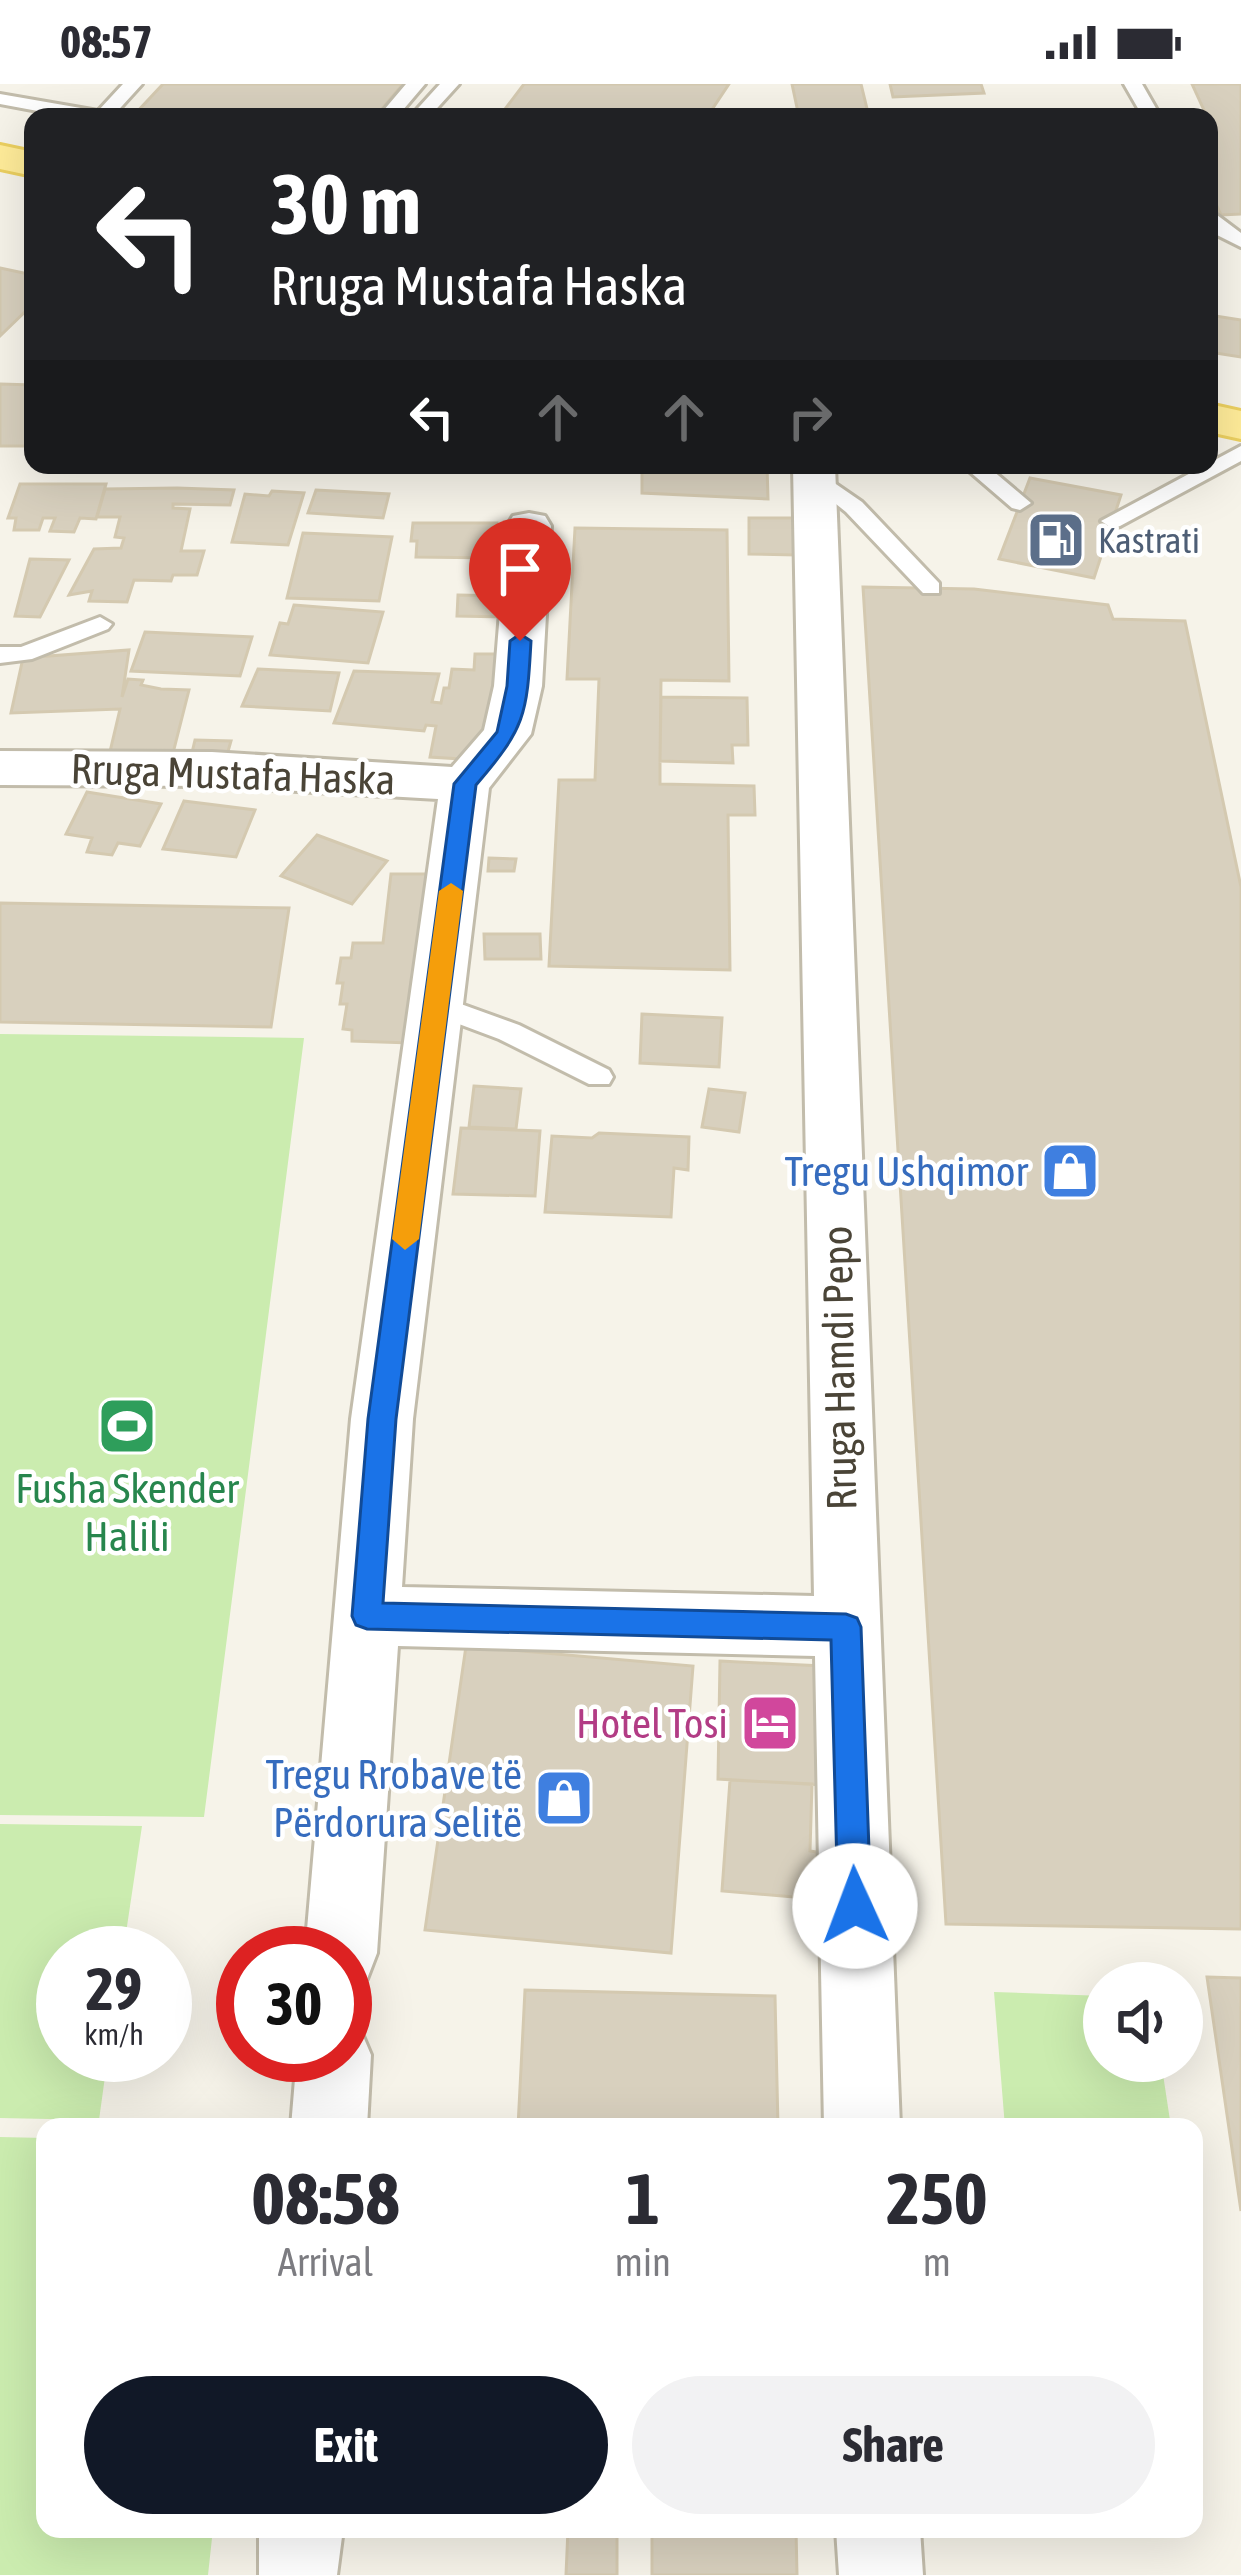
<!DOCTYPE html>
<meta charset="utf-8">
<style>
:root{--surface:#fff;--page:#f2f2f3;--text:#2b2b33;--muted:#7c7c81;--accent:#111827}
body{margin:0;font-family:"Asap Condensed",sans-serif;background:var(--page);color:var(--text);height:100vh;display:flex;flex-direction:column;font-size:45px;white-space:nowrap}
*{box-sizing:border-box;margin:0}
p{font-size:39px;color:var(--muted)}
.icon{flex:none;width:66px;height:66px;fill:none;stroke:currentColor;stroke-width:2;stroke-linecap:round;stroke-linejoin:round}
.map{position:relative;flex:1;overflow:hidden}
.panel{position:absolute;left:36px;top:2034px;width:1167px;height:420px;display:flex;flex-direction:column;background:var(--surface);border-radius:24px;box-shadow:0 12px 48px #0002}
.panel>*{flex:none}
.top-card{position:absolute;left:24px;top:24px;width:1194px;height:366px;border-radius:24px;box-shadow:0 12px 48px #0002;background:#202124;color:#fff;overflow:hidden}
.fabs{position:absolute;left:1083px;top:1878px;display:grid;gap:24px}
.fabs a{display:grid;place-items:center;width:120px;height:120px;border-radius:50%;background:var(--surface);box-shadow:0 12px 48px #0002;font-size:60px}
.speed{position:absolute;left:36px;top:1842px;display:flex;gap:24px;font-size:60px;font-weight:700;text-align:center}
.speed>*{display:grid;place-content:center;width:156px;height:156px;border-radius:50%;background:var(--surface);box-shadow:0 12px 48px #0002;line-height:1}
.speed small{font-size:30px;font-weight:400}
.speed .limit{border:18px solid #d22;background:#fff;color:#111}
.pin{position:absolute;display:grid;place-items:center;width:102px;height:102px;color:#fff;margin:-123px -51px;border-radius:50% 50% 50% 0;rotate:-45deg;box-shadow:0 0 12px #0007}
.pin .icon{rotate:45deg}
.me{position:absolute;width:132px;margin:-66px;rotate:358deg;stroke-linejoin:round;filter:drop-shadow(0 0 9px #0008)}
.turn{display:flex;align-items:center;gap:42px;height:252px;padding:0 48px;font-size:54px}
.turn .icon{width:156px;height:156px;stroke-width:2.5}
.turn b{display:block;font-size:84px;line-height:102px}
.lanes{display:flex;align-items:center;height:114px;padding:0 48px;background:#0003;justify-content:center;gap:60px;direction:ltr}
.lanes .off{opacity:.35}
.eta{display:flex;justify-content:space-evenly;align-items:center;height:204px;text-align:center}
.eta b{font-size:72px;font-weight:700;line-height:84px}
.button{display:flex;gap:24px;margin-top:auto;padding:24px 48px}
.button a{flex:1;height:138px;border-radius:72px;background:var(--accent);color:#fff;font-size:48px;font-weight:700;line-height:138px;text-align:center}
.button a+a{background:var(--page);color:var(--text)}
.status{display:flex;justify-content:space-between;align-items:center;height:84px;padding:0 60px;background:var(--surface);direction:ltr}
.status svg{height:33px;fill:currentColor}
.map>svg:first-child{display:block}
.green{fill:#cbecaf}
.building{fill:#d8d0be;stroke:#d4c9b0;stroke-width:3}
.lines{fill:none;stroke-linecap:round;stroke-linejoin:round}
.service-casing{stroke:#c2bcab;stroke-width:6}
.minor-casing{stroke:#c2bcab;stroke-width:6}
.primary-casing{stroke:#ecd060;stroke-width:6}
.service{fill:#fff;fill-rule:evenodd}
.minor{fill:#fff;fill-rule:evenodd}
.primary{fill:#ffec99;fill-rule:evenodd}
.route{fill:#1a73e8;stroke:#114b97;stroke-width:3}
.slow{fill:#f59e0b}
.labels{text-anchor:middle;dominant-baseline:central;stroke-width:9;stroke-linejoin:round;paint-order:stroke}
.far-service-label{font-size:36px;fill:#4e5e75;stroke:#fff;text-anchor:start}
.street-label{font-size:42px;fill:#4a4437;stroke:#fff}
.shop-label{font-size:42px;fill:#366cbe;stroke:#fff;text-anchor:end}
.leisure-label{font-size:42px;fill:#27864d;stroke:#fff}
.hotel-label{font-size:42px;fill:#b23c85;stroke:#fff;text-anchor:end}
</style>
<div class="status"><b>08:57</b><svg viewBox="0 0 49 12"><path d="M0 12V9h3v3zM5 12V6h3v6zM10 12V3h3v9zM15 12V0h3v12zM26 1h20v11H26zM47 4h2v5h-2z"/></svg></div>
<div class="map">
<svg width="1241" height="2491" viewBox="0 0 1241 2491">
<rect width="100%" height="100%" fill="#f6f3e9"/>
<!-- green -->
<path class="green" d="M0 950 304 954 204 1733 0 1731Z
M0 1740 142 1742 123 1869H63V1971H108L99 2036 0 2034Z
M994 1908 1104 1912V1977H1161L1171 2043H1005Z
M0 2053 45 2054V2445H213L208 2491H0Z"/>
<!-- building -->
<path class="building" d="M163 0H403L375 33 134 31Z
M524 0H729L707 33H499Z
M792 0H861L869 33H799Z
M890 0H981L984 9 893 13Z
M1192 0H1241V130L1221 131 1209 105V48H1214Z
M0 184 33 191V220L0 252Z
M1209 231 1241 236V273L1209 268Z
M0 300 33 301V362H0Z
M642 381H767L768 415 642 409Z
M1030 394 1121 411 1094 494 999 475Z
M20 400H106L96 435 80 434 74 448 50 447 55 434H43L39 446H14L16 434H8Z
M177 404 234 406 230 421 173 420V424L190 425 181 467H204L197 491H173L171 497 134 496 127 518 89 517 92 507 69 511 94 465 121 464 124 454 115 453 120 433H97L105 405Z
M316 406 389 410 383 434 308 429Z
M272 407 304 409 288 461 232 458 245 410 269 412Z
M749 434H794L796 471 749 470Z
M413 439H497L495 474 416 473 417 457H411Z
M575 444 727 446 729 597 661 596 660 677V700L754 702 755 731H728L730 886 549 882 559 696H595L599 595H567Z
M303 449 392 453 379 517 287 514Z
M30 475 69 476 40 533 15 532Z
M863 503 974 505 1108 521 1113 535 1185 537 1241 803V1845L946 1840Z
M458 511 505 512 504 533 457 532Z
M294 521 383 528 368 579 270 571 280 539 288 540Z
M145 548 252 553 240 592 131 587Z
M129 566 122 613 128 595 143 596 141 601 161 605 189 606 173 669 109 672 120 625 11 629 23 574Z
M475 570H505L506 604 493 603 502 607 476 673 459 683 454 679 461 675 430 673 436 642 426 641 424 647 334 639 354 587 439 590 432 618 441 619 444 604H449L452 585 474 586Z
M258 585 339 589 330 627 242 622Z
M661 613 747 614 748 661H732L733 679 660 677Z
M195 656 231 657 225 678 190 677Z
M87 708 161 720 140 762 118 759 112 771 87 768 92 754 66 750Z
M184 717 255 726 236 773 163 765Z
M317 751 387 777 352 820 281 792Z
M489 774 516 775 514 787H488Z
M391 790H427L410 959 352 957V946L343 945 347 920H340L343 899H337L341 874H351L353 859H383Z
M0 819 289 824 271 943 0 938Z
M484 850H540L541 875H485Z
M642 930 722 934 719 983 640 979Z
M474 1002 521 1005 516 1045 469 1043Z
M709 1005 745 1009 739 1048 702 1043Z
M461 1044 540 1047 535 1112 453 1110Z
M599 1049 689 1053 688 1086 674 1084 671 1133 545 1128 552 1052 592 1054Z
M466 1562 693 1582 671 1869 425 1846Z
M720 1577 822 1582V1701L718 1695Z
M730 1696 812 1700 810 1767 817 1768 818 1815 722 1807Z
M1207 1893 1241 1894V2127Z
M525 1906 775 1912 778 2043H518Z
M568 2445H617V2491H566Z
M652 2445H796L797 2491H652Z"/>
<g class="lines">
<!-- service casing -->
<g class="service-casing">
<path id="service" d="M123 0H142L112 33H70L0 20V10L98 27Z
M406 0H425L397 33H378Z
M440 0H459L429 33H410Z
M1124 0H1142L1161 33H1143Z
M1209 125 1241 149V163L1209 147Z
M1241 362V377L1120 442 1112 444 1101 437Z
M962 381H986L1031 419 1020 426 1012 424Z
M814 385 862 418 939 499V509H923L846 428 806 396 803 391Z
M100 533 112 540 108 545 32 575 0 579V563H21Z
M436 911 519 941 609 986 613 993 609 1000H589L499 955 427 928 423 921 427 914Z"/>
</g>
<!-- minor casing -->
<g class="minor-casing">
<path id="minor" d="M793 381H835L900 2043H824L815 1572 398 1562 377 1869 367 1895 345 1903V1869H305L351 1335 438 715 212 702 0 701V667L212 668 452 683 484 646 494 602 507 442 513 432 529 429 545 432 551 442 542 602 531 650 489 704 413 1335 402 1503 814 1512Z
M345 1938 360 1945 371 1971 367 2043H291L297 1971H345Z
M259 2445H343L337 2491H259Z
M836 2445H920L923 2491H839Z"/>
</g>
<!-- primary casing -->
<g class="primary-casing">
<path id="primary" d="M0 61 33 68V92L0 85Z
M1209 320 1241 327V355L1209 348Z"/>
</g>
<!-- service -->
<use href="#service" class="service"/>
<!-- minor -->
<use href="#minor" class="minor"/>
<!-- primary -->
<use href="#primary" class="primary"/>
</g>
<!-- route -->
<path class="route" d="M520 550 531 557C527 632 525 644 476 701L396 1335 383 1519 846 1530 857 1534 861 1543 871 1822 866 1834 855 1839 843 1834 838 1822 831 1556 367 1545 356 1541 352 1532 368 1335 454 700 497 648 507 602 510 557Z"/>
<!-- slow -->
<path class="slow" d="M451 799 463 807 419 1155 405 1166 392 1155 439 807Z"/>
<!-- icons -->
<defs>
<g id="fuel-square" transform="scale(3)"><rect x="-9" y="-9" width="18" height="18" rx="4" fill="#5c6f8a" stroke="#fff"/><path d="M-5.5-6h7V0h2V4h1.3V-2.5L3-4.5l.8-.8L6-3V5H2.5V1h-1V6h-7ZM-4.2-4.7v3.2H.2V-4.7Z" fill="#fff"/></g>
<g id="shop-square" transform="scale(3)"><rect x="-9" y="-9" width="18" height="18" rx="4" fill="#3f7fe0" stroke="#fff"/><path d="M-5-2.5h2.3a2.7 3.5 0 0 1 5.4 0H5L5.5 6h-11ZM-1.5-2.5h3a1.5 2.3 0 0 0-3 0Z" fill="#fff"/></g>
<g id="stadium-square" transform="scale(3)"><rect x="-9" y="-9" width="18" height="18" rx="4" fill="#2e9e5b" stroke="#fff"/><path d="M0-5a6.5 5 0 1 0 0 10a6.5 5 0 1 0 0-10ZM-3.5-1.8h7v3.6h-7Z" fill="#fff"/></g>
<g id="hotel-square" transform="scale(3)"><rect x="-9" y="-9" width="18" height="18" rx="4" fill="#d1479c" stroke="#fff"/><path d="M-6-4.5h1.5V1H6V5H4.5V3h-9V5H-6ZM-4 0a1.8 1.8 0 1 1 3.6 0ZM.5 0V-2.5h3Q6-2.5 6 0Z" fill="#fff"/></g>
</defs>
<g fill-rule="evenodd">
<use href="#fuel-square" x="1056" y="456"/>
<use href="#shop-square" x="1070" y="1087"/>
<use href="#stadium-square" x="127" y="1342"/>
<use href="#hotel-square" x="770" y="1639"/>
<use href="#shop-square" x="564" y="1714"/>
</g>
<g class="labels">
<!-- far-service labels -->
<g class="far-service-label">
<text x="1098" y="456">Kastrati</text>
</g>
<!-- street labels -->
<g class="street-label">
<text transform="translate(233 690) rotate(2)">Rruga Mustafa Haska</text>
<text transform="translate(839 1284) rotate(-91)">Rruga Hamdi Pepo</text>
</g>
<!-- shop labels -->
<g class="shop-label">
<text x="1028" y="1087">Tregu Ushqimor</text>
<text x="522" y="1690">Tregu Rrobave të<tspan x="522" dy="48">Përdorura Selitë</tspan></text>
</g>
<!-- leisure labels -->
<g class="leisure-label">
<text x="127" y="1404">Fusha Skender<tspan x="127" dy="48">Halili</tspan></text>
</g>
<!-- hotel labels -->
<g class="hotel-label">
<text x="728" y="1639">Hotel Tosi</text>
</g>
</g>
</svg>
<div class="fabs">
<a><svg class="icon" aria-label="sound" viewBox="0 0 24 24"><path d="M4 9h4l5-4v14l-5-4H4zM17 9q2 3 0 6"/></svg></a>
</div>
<div class="speed"><div>29<small>km/h</small></div><div class="limit">30</div></div>
<div class="pin" style="left:520px;top:557px;background:#d93025"><svg class="icon" aria-label="arrive" viewBox="0 0 24 24"><path d="M6 21V4h12l-3 4 3 4H6"/></svg></div>
<svg class="me" style="left:855px;top:1822px" viewBox="-20 -20 40 40"><circle r="19" fill="#fff"/><path d="M0-13L10 11 0 6-10 11z" fill="#1a73e8"/></svg>
<div class="top-card">
<div class="turn"><svg class="icon" aria-label="left" viewBox="0 0 24 24"><path d="M17 20v-9H6M10 6l-5 5 5 5"/></svg><div><b>30 m</b>Rruga Mustafa Haska</div></div>
<div class="lanes"><svg class="icon" aria-label="left" viewBox="0 0 24 24"><path d="M17 20v-9H6M10 6l-5 5 5 5"/></svg><svg class="icon off" aria-label="ahead" viewBox="0 0 24 24"><path d="M12 20V5M6 11l6-6 6 6"/></svg><svg class="icon off" aria-label="ahead" viewBox="0 0 24 24"><path d="M12 20V5M6 11l6-6 6 6"/></svg><svg class="icon off" aria-label="right" viewBox="0 0 24 24"><path d="M7 20v-9h11M14 6l5 5-5 5"/></svg></div>
</div>
<section class="panel">
<div class="eta">
<div><b>08:58</b><p>Arrival</p></div>
<div><b>1</b><p>min</p></div>
<div><b>250</b><p>m</p></div>
</div>
<div class="button"><a>Exit</a><a>Share</a></div>
</section>
</div>
